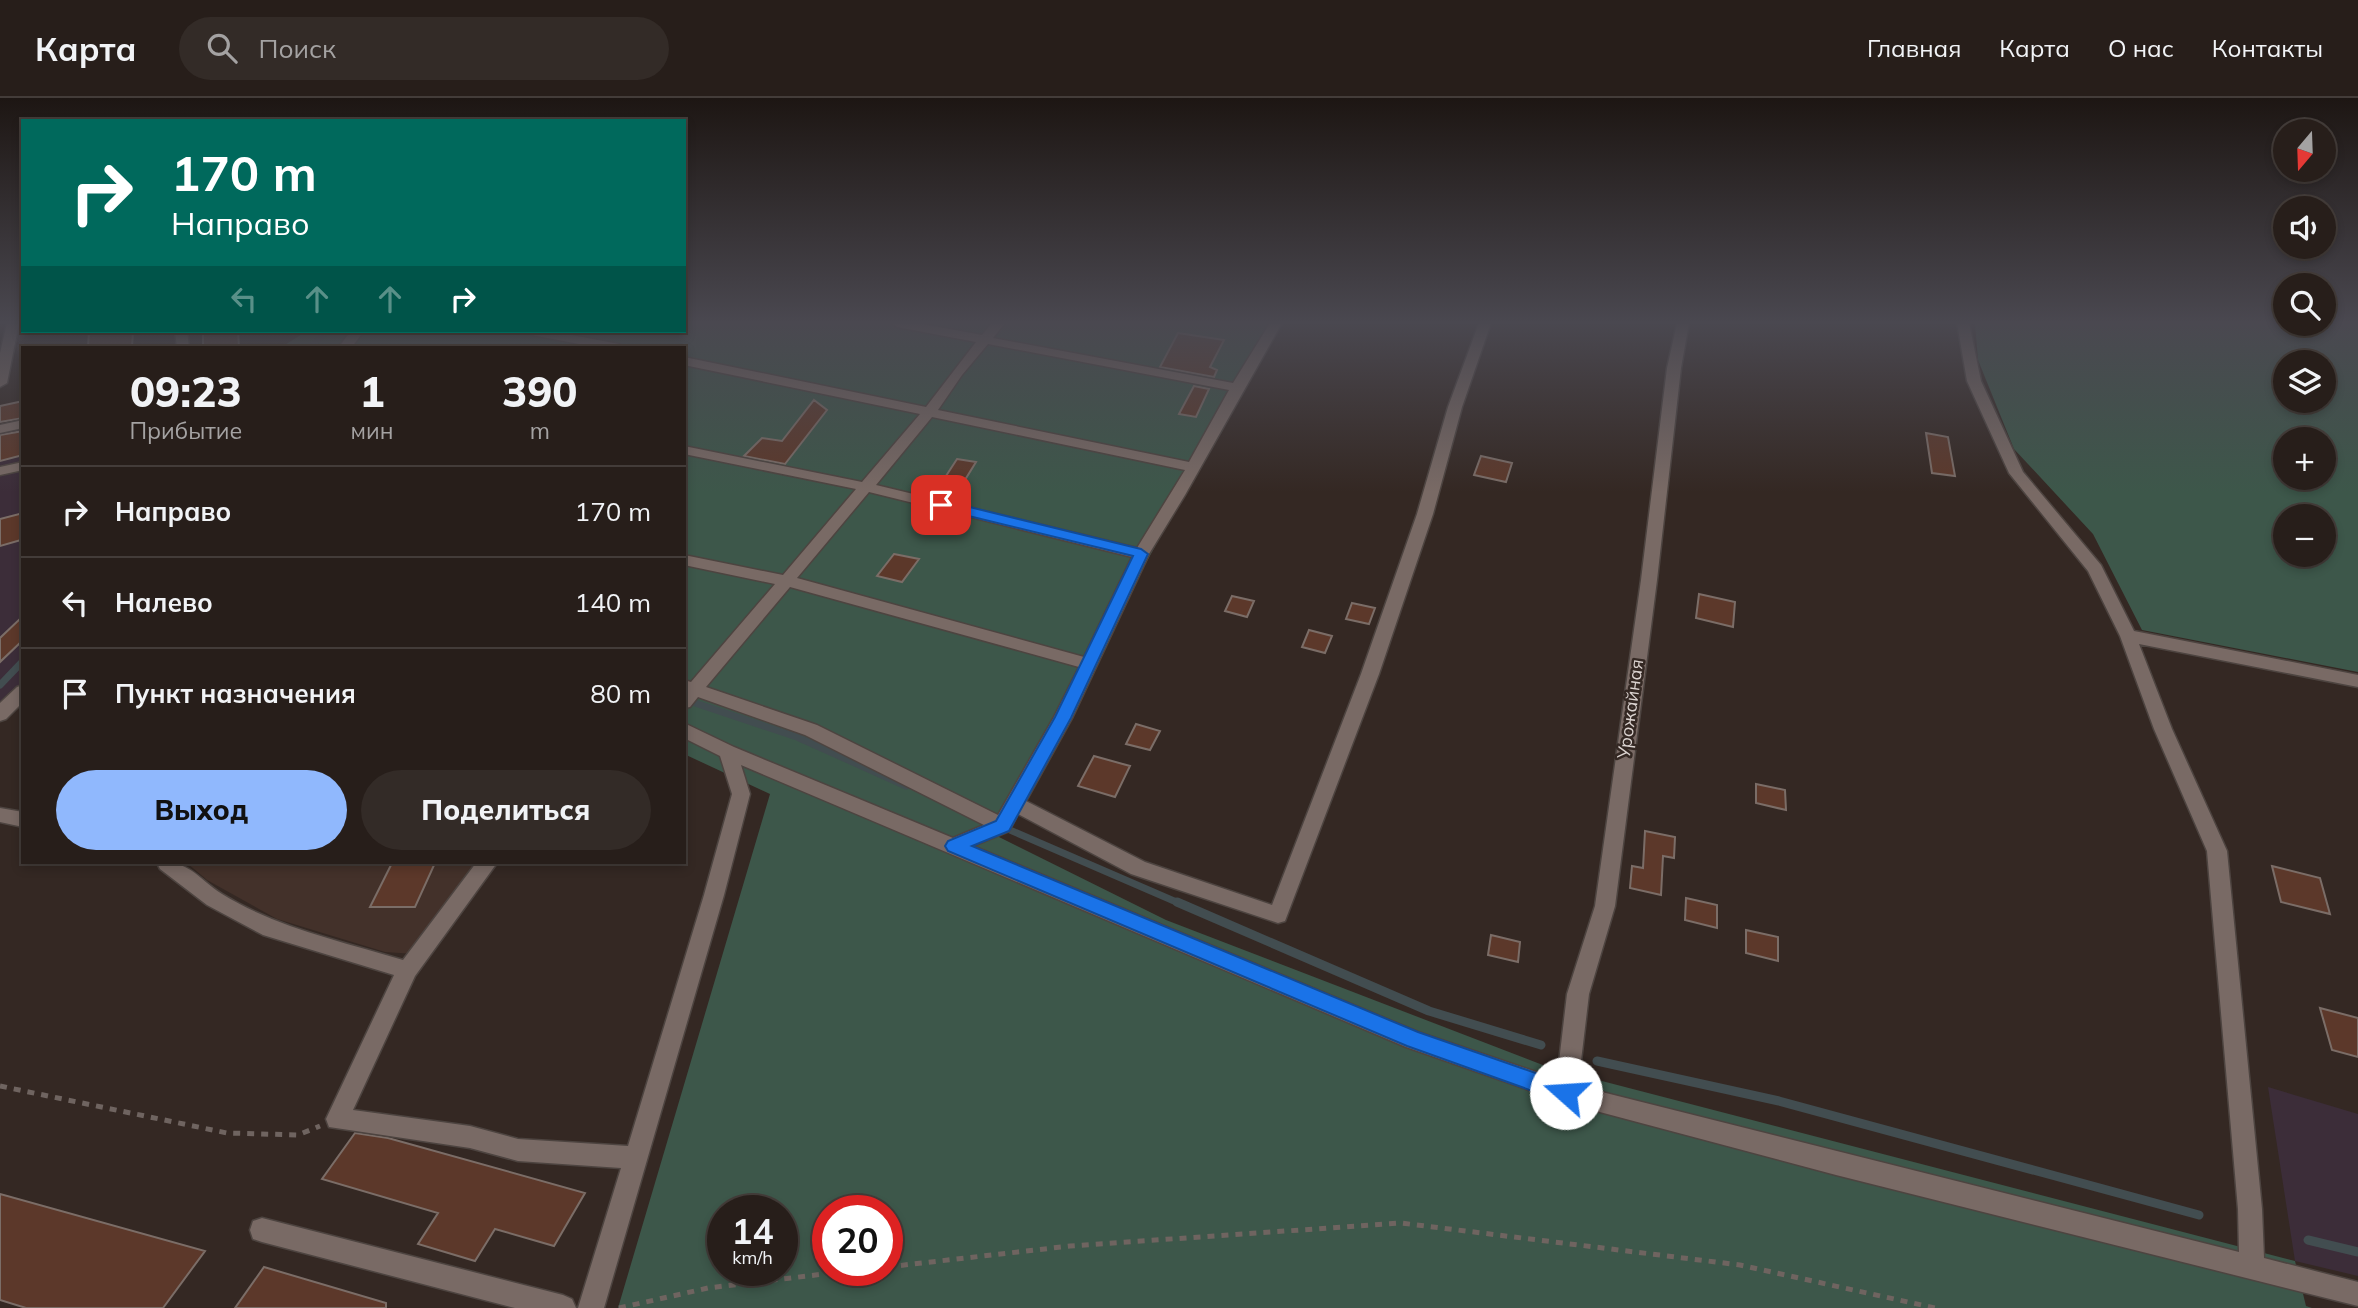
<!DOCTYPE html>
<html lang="ru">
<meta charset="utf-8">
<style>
:root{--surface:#271e1a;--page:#332b27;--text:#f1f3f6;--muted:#a4a2a2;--line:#433c39;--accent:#90b8fd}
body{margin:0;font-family:Mulish,sans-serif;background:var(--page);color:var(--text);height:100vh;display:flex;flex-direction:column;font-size:26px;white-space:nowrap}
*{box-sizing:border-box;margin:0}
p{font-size:23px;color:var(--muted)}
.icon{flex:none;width:38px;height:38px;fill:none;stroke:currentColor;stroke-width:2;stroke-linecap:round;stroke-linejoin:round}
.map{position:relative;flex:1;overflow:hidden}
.drawer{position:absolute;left:21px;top:248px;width:665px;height:518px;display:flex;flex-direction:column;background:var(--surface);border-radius:0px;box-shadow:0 4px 10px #0003,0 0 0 2px var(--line)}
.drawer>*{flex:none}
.top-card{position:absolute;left:21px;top:21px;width:665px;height:214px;border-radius:0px;box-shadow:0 4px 10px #0003,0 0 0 2px var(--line);background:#00695c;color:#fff;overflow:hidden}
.needle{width:46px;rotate:199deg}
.buttons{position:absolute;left:2273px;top:21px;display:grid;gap:14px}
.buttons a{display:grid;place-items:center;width:63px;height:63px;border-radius:50%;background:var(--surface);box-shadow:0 4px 10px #0003,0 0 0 2px var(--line);font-size:35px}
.speed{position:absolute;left:707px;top:1097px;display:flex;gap:14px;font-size:35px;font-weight:700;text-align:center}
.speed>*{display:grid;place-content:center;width:91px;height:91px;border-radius:50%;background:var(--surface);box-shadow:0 4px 10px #0003,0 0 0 2px var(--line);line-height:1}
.speed small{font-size:18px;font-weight:400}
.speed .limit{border:10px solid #d22;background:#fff;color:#111}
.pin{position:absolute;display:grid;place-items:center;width:60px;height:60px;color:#fff;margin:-30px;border-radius:14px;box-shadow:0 4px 10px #0006}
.me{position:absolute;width:77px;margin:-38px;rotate:289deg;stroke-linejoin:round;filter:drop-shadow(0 0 5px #0008)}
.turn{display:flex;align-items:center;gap:24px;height:147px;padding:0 35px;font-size:32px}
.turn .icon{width:91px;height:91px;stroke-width:2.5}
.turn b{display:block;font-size:49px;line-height:60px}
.lanes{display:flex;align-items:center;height:66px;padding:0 35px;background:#0003;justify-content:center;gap:35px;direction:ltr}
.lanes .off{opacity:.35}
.eta{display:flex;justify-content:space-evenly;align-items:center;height:119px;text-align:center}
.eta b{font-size:42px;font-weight:800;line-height:49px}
.cta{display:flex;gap:14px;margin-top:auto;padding:14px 35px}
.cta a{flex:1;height:80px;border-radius:42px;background:var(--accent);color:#111;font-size:28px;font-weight:800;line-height:80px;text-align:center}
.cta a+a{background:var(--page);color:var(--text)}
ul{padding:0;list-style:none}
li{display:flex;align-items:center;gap:21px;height:91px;padding:0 35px;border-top:2px solid var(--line)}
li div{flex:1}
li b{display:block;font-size:26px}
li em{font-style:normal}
header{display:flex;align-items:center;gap:42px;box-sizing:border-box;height:98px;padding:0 35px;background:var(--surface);border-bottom:2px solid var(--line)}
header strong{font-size:33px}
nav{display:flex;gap:38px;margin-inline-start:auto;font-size:24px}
.search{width:490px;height:63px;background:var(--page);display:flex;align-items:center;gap:18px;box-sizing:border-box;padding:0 24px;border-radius:38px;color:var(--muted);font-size:26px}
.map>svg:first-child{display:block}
.built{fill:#43312a}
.industrial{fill:#3c2d39}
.green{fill:#3d574a;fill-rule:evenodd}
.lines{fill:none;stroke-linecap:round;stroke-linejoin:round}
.stream-far2{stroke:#424d50;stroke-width:6}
.stream-far1{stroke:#424d50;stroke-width:7}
.stream{stroke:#424d50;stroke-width:9}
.building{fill:#5c382a;stroke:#7b6d67;stroke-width:2}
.minor-casing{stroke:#4d4440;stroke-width:3}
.path{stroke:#6f6460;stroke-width:5;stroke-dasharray:7 7;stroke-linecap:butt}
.minor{fill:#796a65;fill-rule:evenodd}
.route{fill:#1a73e8;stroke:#114b97;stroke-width:2}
.labels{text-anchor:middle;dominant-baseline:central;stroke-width:5;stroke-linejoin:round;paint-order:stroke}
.street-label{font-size:18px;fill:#dcd4d1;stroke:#342823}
</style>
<header>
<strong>Карта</strong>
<div class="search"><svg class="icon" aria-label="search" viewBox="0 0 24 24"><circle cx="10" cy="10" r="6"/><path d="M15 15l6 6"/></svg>Поиск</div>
<nav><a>Главная</a><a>Карта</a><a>О нас</a><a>Контакты</a></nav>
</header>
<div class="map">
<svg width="2358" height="1210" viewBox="0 0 2358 1210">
<rect width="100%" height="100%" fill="#342823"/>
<!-- built -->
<path class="built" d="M187 765H493L430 857 385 854 277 821 207 782Z"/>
<!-- industrial -->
<path class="industrial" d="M23 325V588L0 611V330Z
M2268 989 2358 1016V1178L2295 1163Z"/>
<!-- green -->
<path class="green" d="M684 225H1277L997 738 1166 822 1548 969 2295 1163 2306 1208 2312 1210H618L770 696 684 656V250H280L307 233H684ZM723 1113H782V1172H723ZM828 1113H887V1172H828Z
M1975 225H2358V574L2142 532 2093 436 2014 351 1978 262ZM2324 264V303H2286V264ZM2286 341H2324V380H2286ZM2286 418H2324V457H2286Z"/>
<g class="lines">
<!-- stream-far2 -->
<path class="stream-far2" d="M309 250 327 233"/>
<!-- stream-far1 -->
<path class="stream-far1" d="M0 587 23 563
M692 604 797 639 906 688
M1003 729 1181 806"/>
<!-- stream -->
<path class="stream" d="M1177 804 1429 913 1541 947
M1597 963 1779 1003 2199 1117
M2308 1142 2358 1154"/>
</g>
<!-- building -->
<path class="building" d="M89 233H133L132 250H88Z
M203 233H238L239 250H203Z
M1178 235 1224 242 1210 269 1217 272 1214 279 1160 269Z
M1194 288 1209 291 1196 319 1179 316Z
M814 302 827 312 785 366 744 358 762 340 782 343Z
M23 303V320L0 324V308Z
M23 333V357L0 363V337Z
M1926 335 1948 339 1955 378 1932 375Z
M1481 358 1512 365 1506 384 1474 377Z
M957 361 976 364 952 403 933 398Z
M23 415 21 442 0 448V421Z
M894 456 919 461 902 484 877 478Z
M1699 496 1735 504 1733 529 1696 520Z
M1232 498 1254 503 1247 519 1225 513Z
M1352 505 1375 510 1369 526 1346 521Z
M23 518V542L0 564V540Z
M1309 532 1332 538 1325 555 1302 549Z
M1136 626 1160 633 1150 652 1126 646Z
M1094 658 1130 668 1115 699 1078 688Z
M1756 686 1785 692 1786 712 1756 705Z
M1645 733 1675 739 1674 760 1663 758 1661 797 1630 790 1632 768 1643 770Z
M392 765H435L415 809H370Z
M2272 768 2320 780 2330 816 2281 804Z
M1686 800 1717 807V830L1685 822Z
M1746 832 1778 839V863L1746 855Z
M1491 837 1520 844 1518 864 1488 857Z
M2320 910 2358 920V959L2332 952Z
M355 1035 388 1040 585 1095 554 1148 495 1131 475 1163 418 1146 438 1115 322 1081Z
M0 1096 205 1153 163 1210H26L0 1202Z
M264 1169 386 1205V1210H235Z"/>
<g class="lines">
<!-- minor casing -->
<g class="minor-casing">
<path id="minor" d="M7 225H19L7 285 0 289V255Z
M891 225H917L982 237 992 225H1005L993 240 1233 285 1270 225H1282L1185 397 1149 456 1072 620 1026 703 1145 764 1272 807 1361 576 1417 416 1448 309 1479 225H1491L1462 309 1433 416 1379 576 1285 823 1278 825 1131 776 1018 716 1009 733 973 748 1418 934 1557 981 1567 896 1595 808 1641 482 1667 270 1677 225H1689L1681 270 1657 482 1615 808 1589 896 1578 988 2239 1154 2238 1111 2207 753 2154 631 2120 538 2088 473 2009 375 1967 283 1957 225H1969L1981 283 2023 374 2101 467 2134 533 2358 577V589L2139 546 2172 631 2227 753 2262 1111 2264 1160 2358 1184V1208L1836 1077 1566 1005 1406 949 741 667 750 696 724 797 604 1210H578L621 1070 518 1063 470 1050 329 1029 326 1021 394 877 263 837 207 807 160 771 157 765C192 763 195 779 222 796 277 830 341 843 403 862L476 765H497L415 878 353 1012 470 1028 518 1041 628 1048 704 797 732 696 720 658 684 640V625L734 649 953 740 984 727 805 637 698 599 690 609 684 610V582L691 584 775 486 684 467V457L783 477 856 391 684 356V348L862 384 920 316 684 267V259L926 309 976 244 897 229ZM988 246 1229 292 1189 364 938 312 962 277ZM932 319 1185 372 1137 450 876 387ZM869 394 1132 459 1084 559 797 480ZM790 489 1079 569 1054 619 998 717 817 627 706 589Z
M175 233H187L189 250H177Z
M351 233H364L351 250H338Z
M526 233H550L619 246 626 250H600L532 237Z
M23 322V330L0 335V327Z
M23 364V372L0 377V369Z
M23 587V604L6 621 0 623V605L17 589Z
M0 710 23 714V729L0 724Z
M262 1120 563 1197 572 1201 576 1210H515L262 1144 253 1141 250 1132 253 1123Z"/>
</g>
<!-- path -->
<path class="path" d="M0 988 227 1035 298 1037 320 1028
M887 1169 1070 1148 1401 1125 1740 1167 1935 1210
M619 1210 708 1190 857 1172"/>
<!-- minor -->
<use href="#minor" class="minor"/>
</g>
<!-- sky -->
<linearGradient id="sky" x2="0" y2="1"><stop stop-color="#1d1613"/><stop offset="0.57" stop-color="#4a4850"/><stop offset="1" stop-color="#4a4850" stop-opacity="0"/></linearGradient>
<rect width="2358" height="394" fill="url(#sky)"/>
<!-- route -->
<path class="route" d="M941 402 1141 451 1148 456 1071 620 1009 733 972 748 1418 934 1573 988 1576 995 1573 1002 1566 1005 1407 948 948 753 945 748 948 743 996 723 1055 619 1133 458 936 410 934 407Z"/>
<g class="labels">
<!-- street labels -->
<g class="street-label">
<text transform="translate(1630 611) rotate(-82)">Урожайная</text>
</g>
</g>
</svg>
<div class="buttons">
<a><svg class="needle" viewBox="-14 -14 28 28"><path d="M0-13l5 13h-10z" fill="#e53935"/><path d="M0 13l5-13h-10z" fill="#a4a2a2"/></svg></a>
<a><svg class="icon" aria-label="sound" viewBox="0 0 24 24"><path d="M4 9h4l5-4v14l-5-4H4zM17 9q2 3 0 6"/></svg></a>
<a><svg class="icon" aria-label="search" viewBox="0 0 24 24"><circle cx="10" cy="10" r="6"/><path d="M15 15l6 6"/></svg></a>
<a><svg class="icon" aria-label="layers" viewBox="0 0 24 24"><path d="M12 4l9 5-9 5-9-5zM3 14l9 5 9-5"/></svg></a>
<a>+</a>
<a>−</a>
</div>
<div class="speed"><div>14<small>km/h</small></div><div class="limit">20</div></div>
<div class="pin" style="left:941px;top:407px;background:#d93025"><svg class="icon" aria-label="arrive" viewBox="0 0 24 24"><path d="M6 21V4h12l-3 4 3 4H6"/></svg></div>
<svg class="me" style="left:1566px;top:995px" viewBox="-20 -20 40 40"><circle r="19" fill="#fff"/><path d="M0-13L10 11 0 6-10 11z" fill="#1a73e8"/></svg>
<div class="top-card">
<div class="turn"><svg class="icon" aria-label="right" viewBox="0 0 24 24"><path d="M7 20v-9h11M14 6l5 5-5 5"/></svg><div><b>170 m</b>Направо</div></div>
<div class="lanes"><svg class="icon off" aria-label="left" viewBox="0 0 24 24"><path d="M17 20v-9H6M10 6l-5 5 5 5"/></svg><svg class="icon off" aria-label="ahead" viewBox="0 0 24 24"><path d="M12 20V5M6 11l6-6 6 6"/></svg><svg class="icon off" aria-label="ahead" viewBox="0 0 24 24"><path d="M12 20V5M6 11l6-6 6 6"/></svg><svg class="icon" aria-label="right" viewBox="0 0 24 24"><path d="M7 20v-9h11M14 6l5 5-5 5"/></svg></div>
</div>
<section class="drawer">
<div class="eta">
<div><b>09:23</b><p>Прибытие</p></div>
<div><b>1</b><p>мин</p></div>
<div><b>390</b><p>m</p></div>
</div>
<ul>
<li><svg class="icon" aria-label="right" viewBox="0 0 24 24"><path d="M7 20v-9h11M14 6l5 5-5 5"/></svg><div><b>Направо</b></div><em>170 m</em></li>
<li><svg class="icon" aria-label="left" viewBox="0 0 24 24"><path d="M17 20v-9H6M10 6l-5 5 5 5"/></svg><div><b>Налево</b></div><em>140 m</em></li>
<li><svg class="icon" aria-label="arrive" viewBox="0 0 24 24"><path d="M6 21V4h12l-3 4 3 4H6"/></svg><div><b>Пункт назначения</b></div><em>80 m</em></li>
</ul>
<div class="cta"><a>Выход</a><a>Поделиться</a></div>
</section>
</div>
